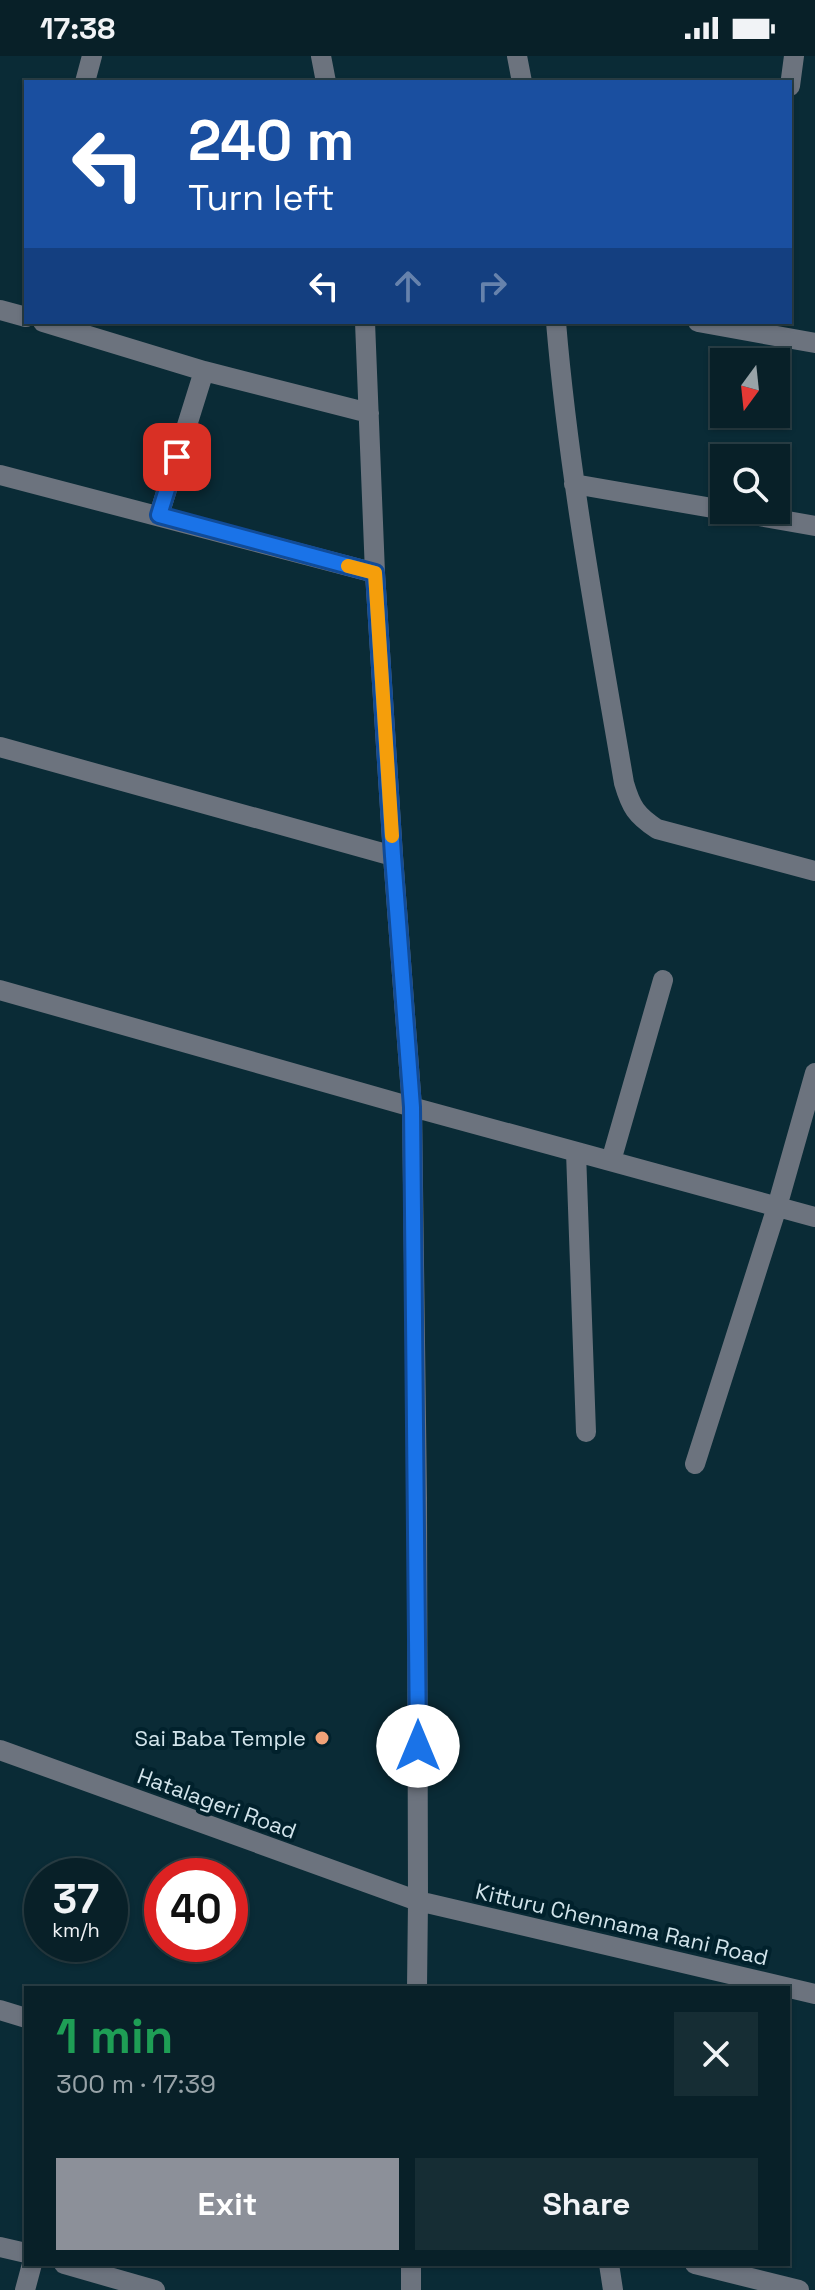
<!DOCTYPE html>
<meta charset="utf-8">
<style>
:root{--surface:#082028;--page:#162d34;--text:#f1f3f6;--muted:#98a3a8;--line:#293e45;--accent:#8c9099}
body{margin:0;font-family:"Space Grotesk",sans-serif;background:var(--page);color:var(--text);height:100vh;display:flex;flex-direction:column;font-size:30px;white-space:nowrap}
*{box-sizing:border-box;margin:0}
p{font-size:26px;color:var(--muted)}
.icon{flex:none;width:44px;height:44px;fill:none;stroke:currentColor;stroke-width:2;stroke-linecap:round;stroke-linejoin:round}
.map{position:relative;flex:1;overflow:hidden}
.panel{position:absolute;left:24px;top:1930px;width:766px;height:280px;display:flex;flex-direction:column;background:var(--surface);border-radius:0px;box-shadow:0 2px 6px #0004,0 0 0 2px var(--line)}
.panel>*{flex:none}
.banner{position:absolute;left:24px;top:24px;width:768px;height:244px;border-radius:0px;box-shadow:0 2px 6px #0004,0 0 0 2px var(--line);background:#1a4fa0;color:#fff;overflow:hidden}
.needle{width:52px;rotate:195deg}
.tools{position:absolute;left:710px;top:292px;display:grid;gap:16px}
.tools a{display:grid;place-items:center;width:80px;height:80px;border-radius:0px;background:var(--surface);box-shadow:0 2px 6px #0004,0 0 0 2px var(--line);font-size:40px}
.speed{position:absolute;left:24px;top:1802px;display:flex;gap:16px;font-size:40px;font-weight:700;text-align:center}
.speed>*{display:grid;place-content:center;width:104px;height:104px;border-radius:50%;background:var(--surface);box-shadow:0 2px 6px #0004,0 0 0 2px var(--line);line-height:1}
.speed small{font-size:20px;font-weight:400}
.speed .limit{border:12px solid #d22;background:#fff;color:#111}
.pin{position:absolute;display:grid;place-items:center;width:68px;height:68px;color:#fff;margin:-34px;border-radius:16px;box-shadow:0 4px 12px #0006}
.me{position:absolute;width:88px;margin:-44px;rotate:0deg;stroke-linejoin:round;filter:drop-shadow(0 0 6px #0008)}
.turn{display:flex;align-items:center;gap:28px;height:168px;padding:0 32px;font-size:36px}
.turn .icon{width:104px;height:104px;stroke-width:2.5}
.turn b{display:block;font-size:56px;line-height:68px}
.lanes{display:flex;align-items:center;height:76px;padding:0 32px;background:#0003;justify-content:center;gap:40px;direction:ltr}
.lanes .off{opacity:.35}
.round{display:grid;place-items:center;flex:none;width:84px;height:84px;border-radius:0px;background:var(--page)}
.overview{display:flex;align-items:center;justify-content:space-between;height:136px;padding:0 32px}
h1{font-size:48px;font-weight:700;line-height:60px;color:#1e9e55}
.primary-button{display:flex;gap:16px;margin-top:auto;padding:16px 32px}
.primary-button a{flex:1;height:92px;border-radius:0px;background:var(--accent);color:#fff;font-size:32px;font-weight:700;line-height:92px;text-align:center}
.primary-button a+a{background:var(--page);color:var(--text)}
.status{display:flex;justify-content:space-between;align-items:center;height:56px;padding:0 40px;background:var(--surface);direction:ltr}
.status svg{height:22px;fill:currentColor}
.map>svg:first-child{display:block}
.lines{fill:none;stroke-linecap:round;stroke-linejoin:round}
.minor{stroke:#6c737e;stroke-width:20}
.route-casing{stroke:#114b97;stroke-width:20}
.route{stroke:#1a73e8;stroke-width:14}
.slow{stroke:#f59e0b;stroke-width:14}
.poi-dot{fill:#f0a278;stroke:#01212c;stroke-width:3}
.labels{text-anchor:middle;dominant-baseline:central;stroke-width:8;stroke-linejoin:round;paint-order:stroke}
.poi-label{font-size:22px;fill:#d2e4eb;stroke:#01212c;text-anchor:end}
.street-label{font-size:22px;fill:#d2e4eb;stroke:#01212c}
</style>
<div class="status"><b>17:38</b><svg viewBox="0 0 49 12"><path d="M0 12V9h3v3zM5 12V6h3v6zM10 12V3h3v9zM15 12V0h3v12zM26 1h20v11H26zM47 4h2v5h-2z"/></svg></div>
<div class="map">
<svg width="815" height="2234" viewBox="0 0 815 2234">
<rect width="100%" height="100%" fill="#0a2b36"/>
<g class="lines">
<!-- minor -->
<path class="minor" d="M321 0 326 26
M517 0 522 26
M85 26 92 0
M790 30 794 0
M0 254 26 261
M43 266 204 315 369 357
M365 266 375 517 393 800 412 1051 417 1442 418 1845 417 1932
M556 266C569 421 598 574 624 727 631 751 636 759 657 773L815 815
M698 266 815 287
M0 419 375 517
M574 428 724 454
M725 454 815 470
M159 459 204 315
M0 691 393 800
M0 934 412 1051 815 1161
M576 1096 586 1376
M611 1105 663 924
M695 1408 777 1151 815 1017
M0 1694 418 1845 815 1938
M0 1954 26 1962
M0 2191 26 2197
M64 2208 155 2234
M609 2208 613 2234
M695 2208 799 2234
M25 2234 32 2208
M411 2234V2208"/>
</g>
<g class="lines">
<!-- route casing -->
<g class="route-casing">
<path id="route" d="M177 401 159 459 375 517 393 800 412 1051 418 1690"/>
</g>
<!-- route -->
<use href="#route" class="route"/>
<!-- slow -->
<path class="slow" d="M348 510 375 517 392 780"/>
</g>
<!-- markers -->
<circle class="poi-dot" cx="322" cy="1682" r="8"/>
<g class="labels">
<!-- poi labels -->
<g class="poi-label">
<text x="306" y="1682">Sai Baba Temple</text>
</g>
<!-- street labels -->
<g class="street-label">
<text transform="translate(217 1747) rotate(20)">Hatalageri Road</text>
<text transform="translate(622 1868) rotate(13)">Kitturu Chennama Rani Road</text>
</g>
</g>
</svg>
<div class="tools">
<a><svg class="needle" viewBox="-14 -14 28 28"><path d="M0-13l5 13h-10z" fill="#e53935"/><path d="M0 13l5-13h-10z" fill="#98a3a8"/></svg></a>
<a><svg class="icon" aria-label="search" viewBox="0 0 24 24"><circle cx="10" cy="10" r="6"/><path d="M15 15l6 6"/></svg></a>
</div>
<div class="speed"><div>37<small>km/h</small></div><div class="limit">40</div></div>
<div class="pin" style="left:177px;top:401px;background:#d93025"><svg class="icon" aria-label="arrive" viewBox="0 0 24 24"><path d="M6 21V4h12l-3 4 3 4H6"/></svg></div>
<svg class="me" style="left:418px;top:1690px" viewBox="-20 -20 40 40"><circle r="19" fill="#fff"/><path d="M0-13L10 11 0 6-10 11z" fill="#1a73e8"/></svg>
<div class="banner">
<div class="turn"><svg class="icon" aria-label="left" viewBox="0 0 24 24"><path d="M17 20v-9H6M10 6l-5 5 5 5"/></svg><div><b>240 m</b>Turn left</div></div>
<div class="lanes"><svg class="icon" aria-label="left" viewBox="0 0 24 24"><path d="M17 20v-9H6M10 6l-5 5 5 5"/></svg><svg class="icon off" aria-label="ahead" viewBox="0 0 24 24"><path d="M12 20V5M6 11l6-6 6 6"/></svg><svg class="icon off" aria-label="right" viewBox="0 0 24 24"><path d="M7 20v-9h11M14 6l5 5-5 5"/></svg></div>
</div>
<section class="panel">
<div class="overview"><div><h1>1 min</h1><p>300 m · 17:39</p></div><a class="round"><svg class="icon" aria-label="close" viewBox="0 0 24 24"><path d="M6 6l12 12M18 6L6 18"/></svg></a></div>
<div class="primary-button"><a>Exit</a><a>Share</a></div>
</section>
</div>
